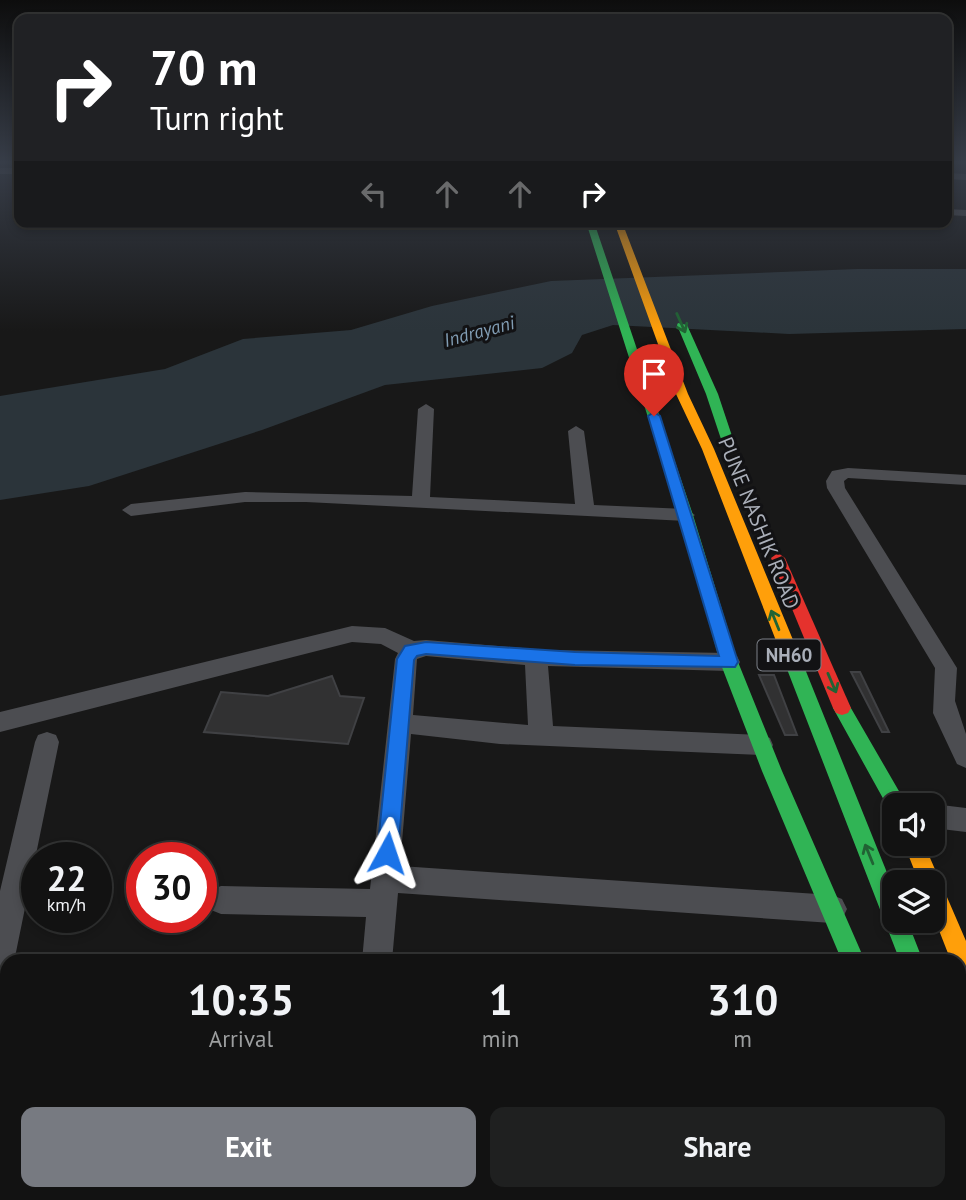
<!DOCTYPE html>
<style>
:root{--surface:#121212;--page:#1f2020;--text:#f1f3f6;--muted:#9c9e9f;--line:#313232;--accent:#777a81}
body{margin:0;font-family:"PT Sans",sans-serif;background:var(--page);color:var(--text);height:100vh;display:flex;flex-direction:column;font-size:26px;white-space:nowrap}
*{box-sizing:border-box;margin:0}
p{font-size:23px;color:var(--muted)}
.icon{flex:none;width:38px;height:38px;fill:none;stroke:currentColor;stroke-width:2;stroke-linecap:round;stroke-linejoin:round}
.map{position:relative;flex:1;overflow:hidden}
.details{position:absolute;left:0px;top:954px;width:966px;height:247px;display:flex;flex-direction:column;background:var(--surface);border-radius:21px 21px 0 0;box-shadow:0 4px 10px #0003,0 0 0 2px var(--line)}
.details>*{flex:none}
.banner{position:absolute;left:14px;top:14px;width:938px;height:214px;border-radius:14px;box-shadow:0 4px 10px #0003,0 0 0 2px var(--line);background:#202124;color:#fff;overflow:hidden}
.tools{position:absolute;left:882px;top:793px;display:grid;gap:14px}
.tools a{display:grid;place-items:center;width:63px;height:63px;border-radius:14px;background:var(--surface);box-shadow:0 4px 10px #0003,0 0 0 2px var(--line);font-size:35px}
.speed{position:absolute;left:21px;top:842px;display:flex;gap:14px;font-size:35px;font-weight:700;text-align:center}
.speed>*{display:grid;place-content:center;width:91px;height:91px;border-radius:50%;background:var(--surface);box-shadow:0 4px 10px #0003,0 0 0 2px var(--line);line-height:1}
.speed small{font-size:18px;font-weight:400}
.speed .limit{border:10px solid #d22;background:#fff;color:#111}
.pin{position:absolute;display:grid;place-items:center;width:60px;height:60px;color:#fff;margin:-72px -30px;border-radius:50% 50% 50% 0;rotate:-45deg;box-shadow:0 0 7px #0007}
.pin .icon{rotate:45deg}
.me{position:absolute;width:77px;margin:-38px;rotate:5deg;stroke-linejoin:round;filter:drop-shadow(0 0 5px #0008)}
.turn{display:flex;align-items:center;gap:24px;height:147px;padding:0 21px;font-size:32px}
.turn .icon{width:91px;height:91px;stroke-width:2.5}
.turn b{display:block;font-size:49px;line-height:60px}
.lanes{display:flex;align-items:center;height:66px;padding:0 21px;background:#0003;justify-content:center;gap:35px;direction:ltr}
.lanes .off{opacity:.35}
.eta{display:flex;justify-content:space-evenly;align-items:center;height:119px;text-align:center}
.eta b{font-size:42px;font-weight:700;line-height:49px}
.action{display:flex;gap:14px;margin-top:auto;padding:14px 21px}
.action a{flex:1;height:80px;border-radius:14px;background:var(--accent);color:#fff;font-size:28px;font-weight:700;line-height:80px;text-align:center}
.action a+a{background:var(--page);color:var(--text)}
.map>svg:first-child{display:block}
.water{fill:#2b343a}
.building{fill:#313132;stroke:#404144;stroke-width:2}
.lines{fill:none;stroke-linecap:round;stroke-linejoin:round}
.street{fill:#4c4d51;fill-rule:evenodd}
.fast{fill:#30b455;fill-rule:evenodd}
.slow{fill:#ff9f0a;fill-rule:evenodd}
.jam{fill:#e5322d;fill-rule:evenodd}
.oneway{stroke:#216334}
.route{fill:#1a73e8;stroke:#114b97;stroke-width:2}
.labels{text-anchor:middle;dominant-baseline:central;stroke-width:6;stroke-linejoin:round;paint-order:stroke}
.far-water-label{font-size:19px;font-style:italic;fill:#819db4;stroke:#121214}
.shield{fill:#121214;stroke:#7c8088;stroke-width:2}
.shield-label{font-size:19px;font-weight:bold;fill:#aaafb9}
.street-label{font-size:21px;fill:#aaafb9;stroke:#121214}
</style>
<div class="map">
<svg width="966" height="1200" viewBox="0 0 966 1200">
<rect width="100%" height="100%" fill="#181818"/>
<!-- water -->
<path class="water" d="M857 269H966V329L789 334 613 325 582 335 572 353 542 368 385 385 262 430 89 486 0 500V396L165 369 243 339 351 330 432 306 551 281Z"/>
<!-- building -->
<path class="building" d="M851 672H860L889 732H882Z
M759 675H774L797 735H785Z
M332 676 340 696 364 698 348 744 204 732 221 692 268 696Z"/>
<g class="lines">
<!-- street -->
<path class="street" d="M0 168H19V174H0Z
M947 173 966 174V180L947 179Z
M947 209 966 210V216L947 215Z
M426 404 434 409 430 497 575 504 568 431 576 426 584 431 594 505 686 509 695 515 686 521 306 502H245L131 516 122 510 131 504 245 492 412 496 418 409Z
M848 468 966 475V485L848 478 844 481 845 488 957 668 955 701 966 734V768L957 764 933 713 935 668 827 488 826 481 832 471Z
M352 626 385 628 414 641 426 640 547 650 729 653 737 656 740 662 737 668 729 671 548 666 553 726 761 735 770 738 773 745 770 752 761 755 500 744 411 734 400 866 832 895 842 899 847 909 842 919 832 923 398 893 392 961H362L366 917 221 914 211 910 206 900 211 890 221 886 370 889 395 659 398 653 381 644 352 642 0 732V712ZM426 656 525 665 528 725 413 715 417 659Z
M47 732 56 735 59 742 15 957 14 961H7V969L0 972V891L35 742 38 735Z
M933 804 966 808V832L933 828V805H930Z
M0 1001 7 1002V1034L0 1033Z
M292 1194H330L328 1200H290Z
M797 1194H888L891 1200H800Z"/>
<!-- fast -->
<path class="fast" d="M586 222H594L693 515 738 662 782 771 865 961H842L762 771 720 662 679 515Z
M678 323 687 325 718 394 735 445 733 448H725L723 445 706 394 677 325Z
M794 658 800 659 803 664 894 890V920H907L923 961H900L785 664 788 659Z
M842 701 848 703 907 805H894V813L890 811 833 708 836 703Z
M959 1065 966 1068V1109L959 1106Z"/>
<!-- slow -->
<path class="slow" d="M614 222H622L688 394 714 449 803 664 800 669H788L785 664 702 449 676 394Z
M904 844H924L966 941V981L959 978V961H951L933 915V882H919Z"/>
<!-- jam -->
<path class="jam" d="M778 553 785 558 851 708 848 713 842 715 836 713 833 708 771 558Z"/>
</g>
<!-- one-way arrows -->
<defs><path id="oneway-shaft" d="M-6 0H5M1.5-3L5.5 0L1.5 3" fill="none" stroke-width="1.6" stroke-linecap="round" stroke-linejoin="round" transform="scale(1.75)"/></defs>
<g class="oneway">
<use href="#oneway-shaft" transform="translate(681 323) rotate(66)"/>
<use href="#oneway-shaft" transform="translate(775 620) rotate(-112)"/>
<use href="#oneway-shaft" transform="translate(832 683) rotate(67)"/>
<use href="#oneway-shaft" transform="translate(869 854) rotate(-112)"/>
</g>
<!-- sky -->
<linearGradient id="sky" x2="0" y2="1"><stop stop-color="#0d0d0d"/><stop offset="0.49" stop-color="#373d48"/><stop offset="1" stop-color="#373d48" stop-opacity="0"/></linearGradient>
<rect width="966" height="331" fill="url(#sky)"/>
<!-- route -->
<path class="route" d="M654 412 660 416 738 662 735 667 575 665 426 654 417 656 414 660 398 853 395 860 387 863 380 860 377 853 397 659 405 646 426 642 575 652 719 656 648 416Z"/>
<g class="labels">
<!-- far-water labels -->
<g class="far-water-label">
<text transform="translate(479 331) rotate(-15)">Indrayani</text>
</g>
<!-- shield labels -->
<rect class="shield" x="757.5" y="639.5" width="63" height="31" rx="5"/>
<g class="shield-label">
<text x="789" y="655">NH60</text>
</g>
<!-- street labels -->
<g class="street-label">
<text transform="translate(759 523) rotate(68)">PUNE NASHIK ROAD</text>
</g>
</g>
</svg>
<div class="tools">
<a><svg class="icon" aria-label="sound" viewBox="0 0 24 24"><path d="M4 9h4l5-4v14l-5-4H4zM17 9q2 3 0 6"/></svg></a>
<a><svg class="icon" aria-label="layers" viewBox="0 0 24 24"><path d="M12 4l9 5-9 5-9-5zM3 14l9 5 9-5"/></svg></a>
</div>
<div class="speed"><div>22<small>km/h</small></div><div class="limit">30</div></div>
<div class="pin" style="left:654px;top:416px;background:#d93025"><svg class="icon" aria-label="arrive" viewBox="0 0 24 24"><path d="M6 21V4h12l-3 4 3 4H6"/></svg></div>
<svg class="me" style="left:387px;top:853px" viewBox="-20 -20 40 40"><path d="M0-17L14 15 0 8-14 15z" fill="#1a73e8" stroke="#fff" stroke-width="4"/></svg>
<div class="banner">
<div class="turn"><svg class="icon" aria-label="right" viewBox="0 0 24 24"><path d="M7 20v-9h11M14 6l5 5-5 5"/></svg><div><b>70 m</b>Turn right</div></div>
<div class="lanes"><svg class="icon off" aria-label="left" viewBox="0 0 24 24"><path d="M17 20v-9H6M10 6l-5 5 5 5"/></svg><svg class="icon off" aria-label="ahead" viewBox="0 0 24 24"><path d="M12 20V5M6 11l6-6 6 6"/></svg><svg class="icon off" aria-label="ahead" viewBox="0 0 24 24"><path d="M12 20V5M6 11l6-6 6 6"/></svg><svg class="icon" aria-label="right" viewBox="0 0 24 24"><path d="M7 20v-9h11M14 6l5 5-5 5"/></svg></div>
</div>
<section class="details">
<div class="eta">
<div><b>10:35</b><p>Arrival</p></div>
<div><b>1</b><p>min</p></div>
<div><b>310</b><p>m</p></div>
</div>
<div class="action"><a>Exit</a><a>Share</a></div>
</section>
</div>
